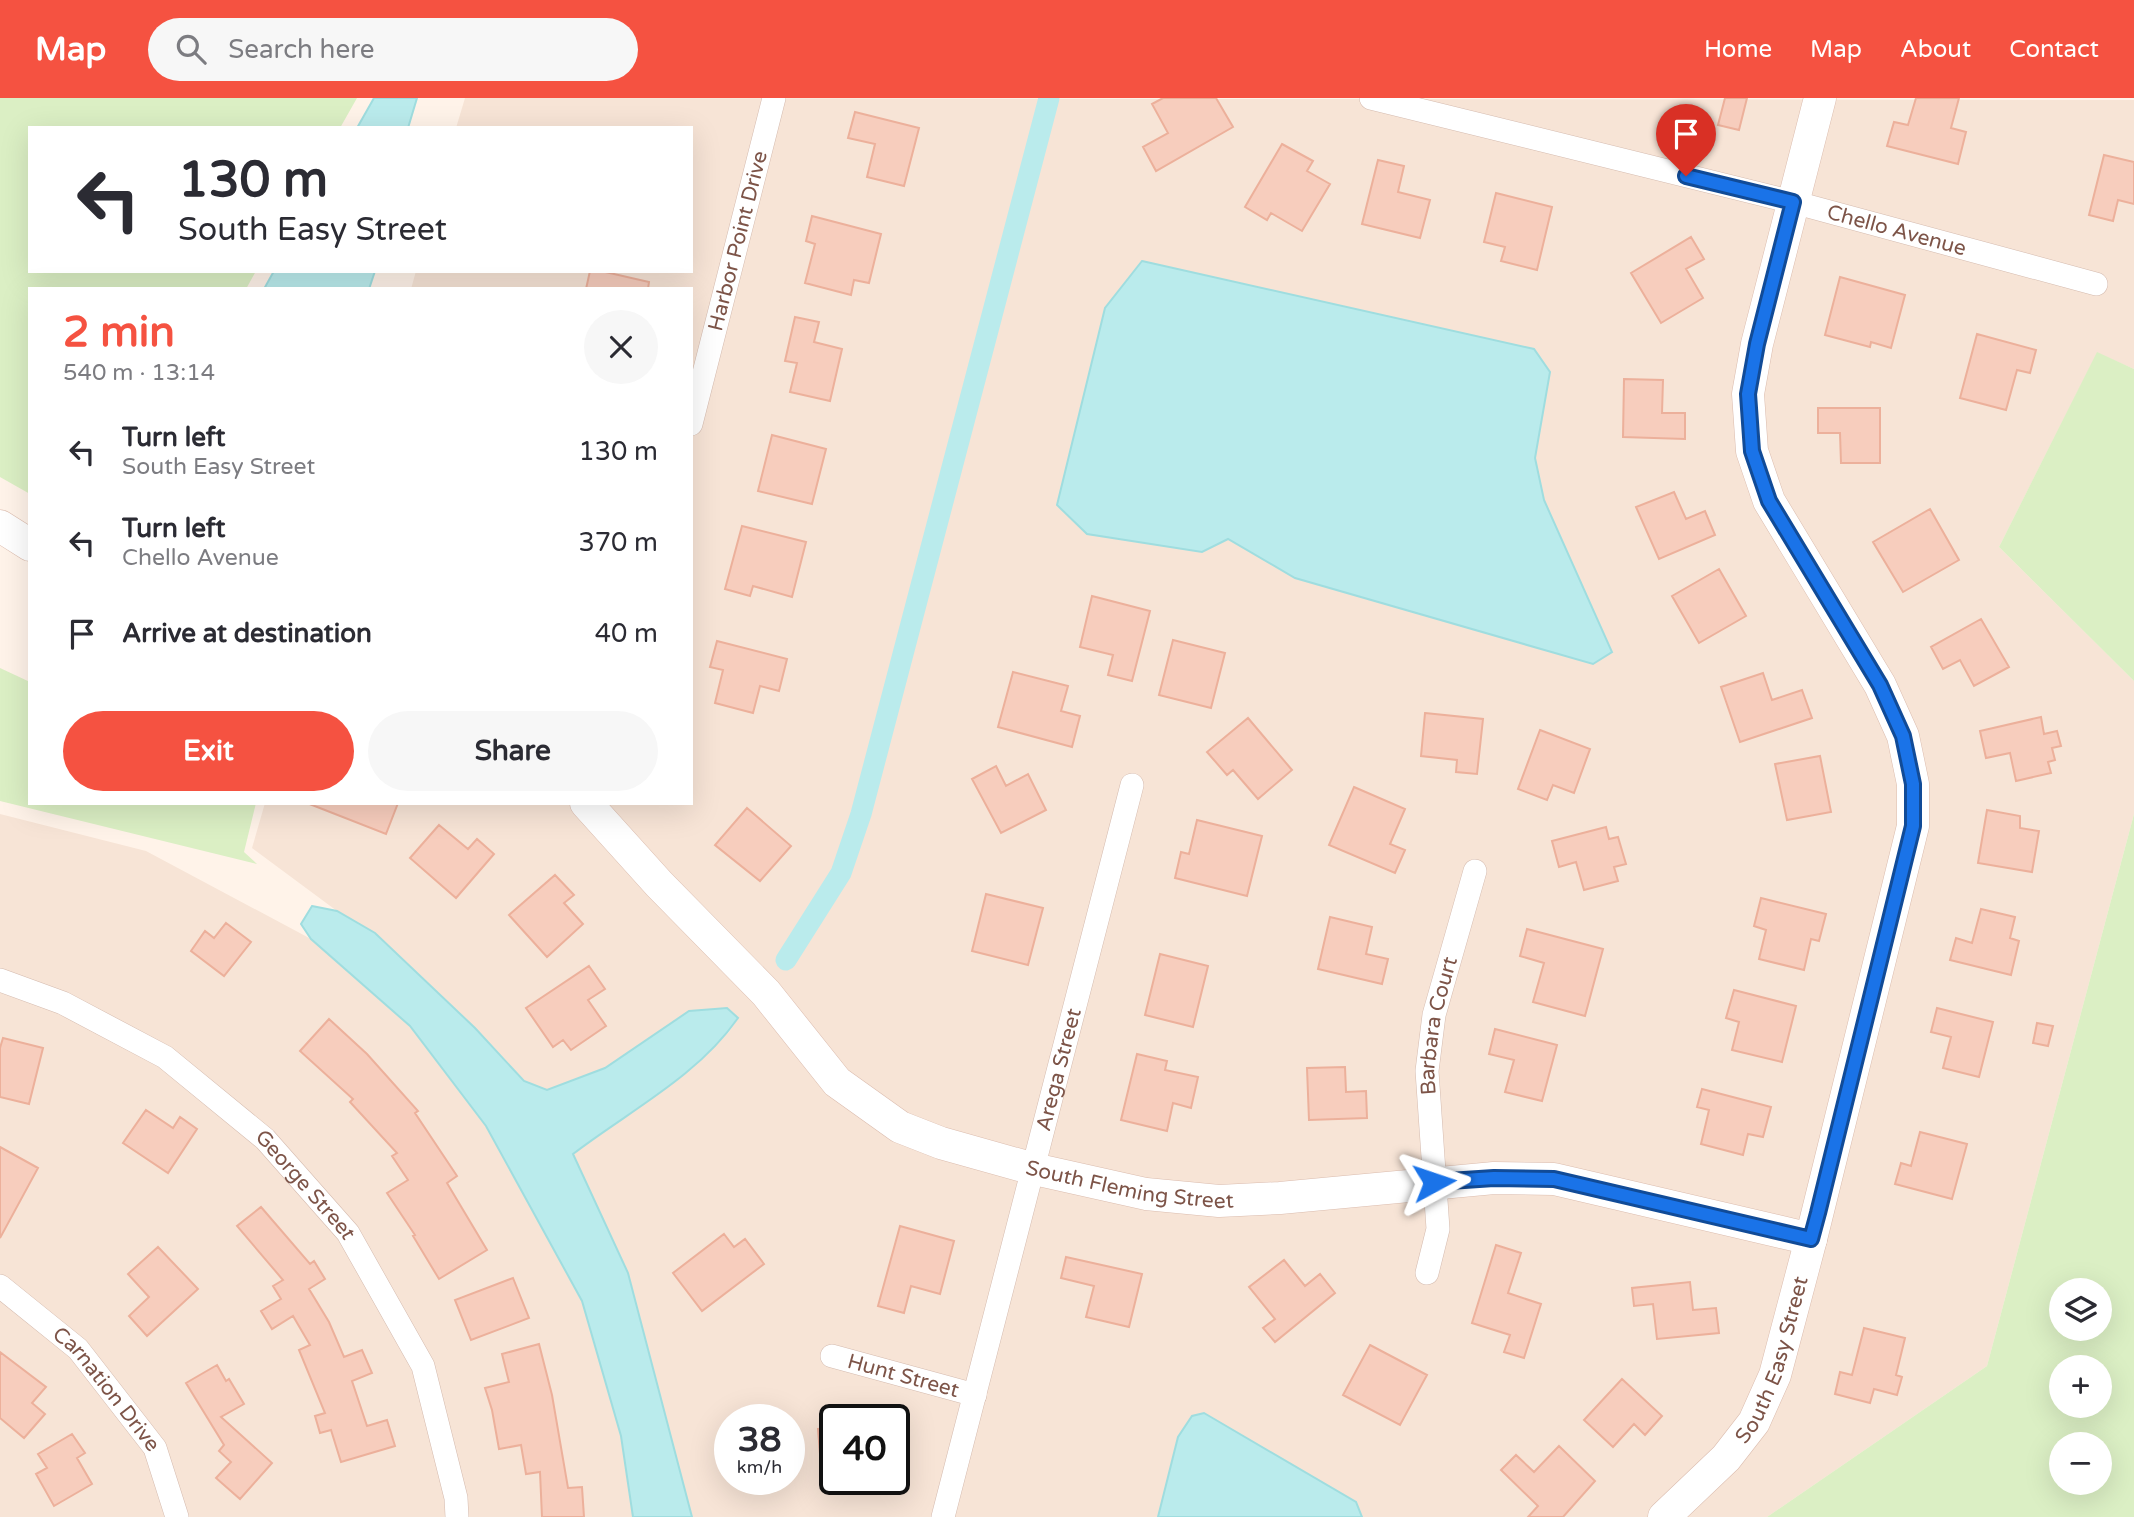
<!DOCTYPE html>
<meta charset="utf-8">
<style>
:root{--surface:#fff;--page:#f7f7f7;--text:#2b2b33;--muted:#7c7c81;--accent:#f55241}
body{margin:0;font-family:"Varela Round",sans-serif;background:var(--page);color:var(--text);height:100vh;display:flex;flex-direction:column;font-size:26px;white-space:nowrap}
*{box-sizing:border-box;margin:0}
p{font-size:23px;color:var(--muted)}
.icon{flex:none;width:38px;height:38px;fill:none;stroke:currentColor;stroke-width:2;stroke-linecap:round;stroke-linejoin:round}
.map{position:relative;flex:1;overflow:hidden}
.drawer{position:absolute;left:28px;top:189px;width:665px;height:518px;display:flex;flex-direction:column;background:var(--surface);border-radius:0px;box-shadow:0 7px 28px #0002}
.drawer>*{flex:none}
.hud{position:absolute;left:28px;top:28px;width:665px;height:147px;border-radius:0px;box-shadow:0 7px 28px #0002;background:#fff;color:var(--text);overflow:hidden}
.buttons{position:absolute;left:2049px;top:1180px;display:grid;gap:14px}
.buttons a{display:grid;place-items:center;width:63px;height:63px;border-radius:50%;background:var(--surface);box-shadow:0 7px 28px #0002;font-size:35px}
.speed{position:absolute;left:714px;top:1306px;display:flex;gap:14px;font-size:35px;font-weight:700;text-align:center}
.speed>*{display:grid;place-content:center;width:91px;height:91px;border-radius:50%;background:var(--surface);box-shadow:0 7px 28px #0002;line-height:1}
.speed small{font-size:18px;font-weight:400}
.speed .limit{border:4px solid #111;border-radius:10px;background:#fff;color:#111}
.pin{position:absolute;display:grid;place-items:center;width:60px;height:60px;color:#fff;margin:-72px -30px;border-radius:50% 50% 50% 0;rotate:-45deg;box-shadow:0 0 7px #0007}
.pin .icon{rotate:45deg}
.me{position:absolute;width:77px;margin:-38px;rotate:85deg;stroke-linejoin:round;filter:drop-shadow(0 0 5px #0008)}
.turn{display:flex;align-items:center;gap:24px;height:147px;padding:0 35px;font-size:32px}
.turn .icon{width:91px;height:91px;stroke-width:2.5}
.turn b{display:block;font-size:49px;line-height:60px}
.round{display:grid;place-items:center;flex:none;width:74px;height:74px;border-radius:37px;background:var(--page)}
.head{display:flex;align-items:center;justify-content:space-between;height:119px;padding:0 35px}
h1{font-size:42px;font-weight:700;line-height:52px;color:var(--accent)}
.action{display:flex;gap:14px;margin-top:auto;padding:14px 35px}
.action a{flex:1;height:80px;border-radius:42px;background:var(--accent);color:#fff;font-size:28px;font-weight:700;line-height:80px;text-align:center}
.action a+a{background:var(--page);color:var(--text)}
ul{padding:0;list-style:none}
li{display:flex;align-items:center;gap:21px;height:91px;padding:0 35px}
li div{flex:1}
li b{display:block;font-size:26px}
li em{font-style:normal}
header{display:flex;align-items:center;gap:42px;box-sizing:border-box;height:98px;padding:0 35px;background:var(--accent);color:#fff}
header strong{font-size:33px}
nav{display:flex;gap:38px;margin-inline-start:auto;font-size:24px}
.search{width:490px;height:63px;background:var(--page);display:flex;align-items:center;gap:18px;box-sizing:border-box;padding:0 24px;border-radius:38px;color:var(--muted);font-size:26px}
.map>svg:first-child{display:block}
.residential{fill:#f7e4d6;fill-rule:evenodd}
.green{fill:#dbefc4;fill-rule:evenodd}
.water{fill:#baebec;stroke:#9fdddf;stroke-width:2}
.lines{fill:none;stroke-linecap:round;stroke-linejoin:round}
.canal{stroke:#baebec;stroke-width:21}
.building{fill:#f7cdbd;stroke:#ecb09b;stroke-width:2}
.street-casing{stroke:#d5bbaf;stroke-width:24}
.secondary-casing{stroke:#dbbcae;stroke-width:33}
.street{stroke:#fff;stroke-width:23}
.secondary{stroke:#fff;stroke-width:32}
.route-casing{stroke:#114b97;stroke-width:18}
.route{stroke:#1a73e8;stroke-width:12}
.labels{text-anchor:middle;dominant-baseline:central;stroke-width:7;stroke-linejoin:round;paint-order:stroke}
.street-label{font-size:21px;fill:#7d5448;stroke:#fff8f1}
</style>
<header>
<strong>Map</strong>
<div class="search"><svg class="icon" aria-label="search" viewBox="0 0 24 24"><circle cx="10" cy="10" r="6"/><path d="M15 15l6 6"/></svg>Search here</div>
<nav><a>Home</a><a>Map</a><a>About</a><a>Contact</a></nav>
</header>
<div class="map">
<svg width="2134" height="1419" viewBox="0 0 2134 1419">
<rect width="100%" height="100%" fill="#fff3e9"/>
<!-- residential -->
<path class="residential" d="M465 0 2134 2V271L2097 255 1999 449 2134 583V716L1987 1268 1767 1419H692L628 1175 573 1056 685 976 729 934 738 920 689 913 605 970 547 992 524 983 475 930 375 835 337 813 252 750 265 705H691V191H411L416 173H691V30H456ZM730 1321H789V1381H730ZM835 1321H894V1381H835Z
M0 716 146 753 311 841 410 928 486 1028 582 1203 621 1338 633 1419H0Z"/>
<!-- green -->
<path class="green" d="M0 0H357L340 30H30V173H256L246 191H30V396L0 379Z
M2097 254 2134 271V583L1999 449Z
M0 570 30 584V705H256L244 754 257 766 0 703Z
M2134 716V1419H1767L1987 1268ZM2062 1192H2100V1230H2062ZM2062 1269H2100V1307H2062ZM2062 1346H2100V1384H2062Z"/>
<!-- water -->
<path class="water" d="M374 0H417L408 30H357Z
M1142 163 1534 251 1550 274 1535 360 1544 402 1612 554 1593 566 1295 480 1228 441 1202 454 1087 436 1057 407 1105 210Z
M274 173H375L369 191H264Z
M312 808 337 813 375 835 475 930 524 983 547 992 605 970 689 913 727 910 738 920C697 979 629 1013 573 1056L628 1175 692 1419H633L621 1338 582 1203 486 1028 410 928 311 841 301 826Z
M1204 1315 1356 1404 1362 1419H1158L1178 1339 1192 1318Z"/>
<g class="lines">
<!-- canal -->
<path class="canal" d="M786 862 841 775 861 716 1049 0"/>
</g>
<!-- building -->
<path class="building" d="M1163 0H1216L1233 29 1156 73 1143 49 1168 35 1152 6Z
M1725 0H1747L1739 32 1718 27Z
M1916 0H1959L1951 30 1966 34 1958 66 1887 48 1894 24 1908 27Z
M855 14 919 30 904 88 867 79 875 46 848 40Z
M1282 46 1313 63 1307 73 1330 86 1302 133 1271 115 1267 122 1245 109Z
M2104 57 2134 64V106L2118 102 2113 123 2089 117Z
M1378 62 1404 68 1398 94 1430 102 1420 140 1362 126Z
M1496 95 1552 109 1537 172 1501 163 1505 149 1484 144Z
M812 118 881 136 869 185 854 182 851 197 805 185 815 146 806 143Z
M1691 139 1704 161 1686 171 1703 200 1661 225 1631 175Z
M590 173H601L649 184 648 191H586Z
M1840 179 1905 197 1891 250 1871 244 1870 249 1825 237Z
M795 219 819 224 814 244 842 251 830 303 790 294 797 265 785 263Z
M1977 236 2036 252 2030 275 2017 272 2006 312 1960 300Z
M1624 281 1663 282 1662 315H1685V341L1623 339Z
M1818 310H1880V365H1841L1840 335H1818Z
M772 337 826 351 812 406 758 393Z
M1674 394 1686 421 1705 413 1715 437 1659 461 1636 409Z
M1930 411 1959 462 1903 494 1873 444Z
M742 428 806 444 792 499 753 488 750 498 725 491Z
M1719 471 1746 518 1699 545 1672 498Z
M1092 498 1150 513 1132 583 1108 577 1113 557 1080 549Z
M1981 521 2009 569 1974 588 1960 562 1943 571 1931 549Z
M1173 542 1225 555 1211 610 1159 597Z
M717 543 787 561 779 593 760 588 753 615 715 605 723 572 710 569Z
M1013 574 1068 588 1061 613 1080 618 1072 649 998 629Z
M1763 575 1772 602 1802 592 1812 620 1740 644 1721 589Z
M1425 615 1483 621 1477 676 1456 674 1457 662 1421 658Z
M2041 619 2044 636 2057 633 2061 648 2052 650 2055 662 2048 664 2051 675 2016 683 2010 655 1986 660 1980 633Z
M1248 620 1292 672 1258 701 1233 672 1227 677 1207 654Z
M1540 632 1590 651 1574 695 1553 687 1547 702 1518 691Z
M1820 658 1831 714 1787 722 1775 666Z
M996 668 1006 688 1028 676 1046 712 1001 735 972 681Z
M1354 689 1405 711 1390 746 1405 752 1395 775 1329 747Z
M307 705H398L386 736Z
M747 710 791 748 760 783 715 747Z
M1987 712 2020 718V730L2039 733 2032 774 1978 765Z
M1197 722 1262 738 1247 798 1175 780 1181 754 1189 756Z
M439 727 468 751 477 741 494 756 456 800 410 760Z
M1606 729 1609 741 1618 739 1626 766 1614 769 1618 783 1584 792 1576 764 1559 769 1552 743Z
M555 777 574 797 564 805 583 826 547 859 509 817Z
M986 796 1043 810 1028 867 972 853Z
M1761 800 1826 816 1819 843 1811 841 1804 872 1759 861 1766 832 1754 828Z
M1981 811 2015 819 2010 840 2019 843 2011 877 1950 862 1956 840 1972 845Z
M1330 819 1372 829 1366 856 1388 861 1382 886 1318 871Z
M226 825 251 844 224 878 191 853 205 833 214 840Z
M1527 831 1603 851 1585 918 1533 904 1544 865 1520 858Z
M1160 856 1208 868 1193 929 1145 917Z
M589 868 605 891 588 902 606 928 571 952 563 942 553 949 526 910Z
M1734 892 1796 908 1782 964 1732 952 1739 924 1726 920Z
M1937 910 1993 924 1979 979 1943 970 1951 939 1931 934Z
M329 921 367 956 418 1013 415 1015 457 1078 447 1085 487 1152 439 1181 413 1138 415 1137 387 1095 408 1082 392 1058 397 1055 350 1004 353 1001 300 953Z
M2037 925 2053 928 2048 948 2033 945Z
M1495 931 1557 947 1542 1003 1505 994 1514 962 1489 956Z
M3 940 43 950 29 1006 0 999V950Z
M1137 956 1167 963 1165 972 1198 979 1191 1010 1173 1005 1167 1033 1121 1022Z
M1345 969 1346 994 1366 993 1367 1020 1309 1022 1307 970Z
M1702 991 1771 1009 1763 1039 1748 1036 1743 1057 1701 1046 1709 1012 1697 1009Z
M146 1012 173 1030 180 1019 197 1031 168 1075 123 1045Z
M1920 1034 1967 1046 1952 1101 1895 1086 1901 1065 1911 1068Z
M0 1049 38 1070 0 1140Z
M261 1109 310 1166 314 1163 325 1181 309 1191 329 1224 344 1259 362 1252 372 1275 352 1283 367 1328 387 1322 395 1348 341 1364 331 1332 320 1335 315 1318 325 1315 299 1252 310 1247 293 1218 272 1231 261 1213 281 1201 273 1188 283 1182 237 1128Z
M900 1128 954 1143 940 1196 911 1188 904 1215 878 1208Z
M724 1136 734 1149 745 1141 764 1166 702 1213 673 1175Z
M1496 1147 1521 1155 1508 1195 1541 1206 1524 1260 1504 1254 1510 1237 1472 1225Z
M158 1149 198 1191 147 1238 129 1218 149 1199 128 1176Z
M1066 1159 1142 1176 1129 1229 1086 1219 1094 1188 1061 1180Z
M1284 1162 1305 1188 1320 1176 1335 1195 1275 1244 1263 1230 1275 1221 1249 1189Z
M513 1180 529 1220 471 1242 455 1202Z
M1690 1184 1693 1212 1716 1210 1719 1235 1657 1241 1653 1206 1634 1208 1632 1190Z
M1864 1230 1905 1240 1896 1277 1902 1279 1897 1297 1874 1291 1870 1305 1835 1296 1840 1274 1852 1277Z
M539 1246 552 1297 568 1390 582 1389 584 1419H542L540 1374 526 1376 521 1347 499 1351 492 1312 485 1290 509 1284 502 1256Z
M1370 1247 1427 1277 1400 1327 1343 1297Z
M0 1254 46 1289 32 1305 45 1316 24 1340 0 1320Z
M217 1267 226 1283 229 1281 244 1306 221 1319 272 1365 240 1401 216 1380 231 1364 219 1353 224 1347 186 1285Z
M1622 1281 1662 1318 1645 1337 1634 1326 1613 1349 1584 1322Z
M835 1330V1355L820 1356 818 1331Z
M72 1336 85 1355 77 1360 92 1386 54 1408 36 1376 47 1370 38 1356Z
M1559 1348 1595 1383 1563 1419H1528L1538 1408 1501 1372 1516 1357 1534 1374Z"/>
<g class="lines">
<!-- street casing -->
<g class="street-casing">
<g id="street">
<path id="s1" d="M1371 0 1793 104 2096 186"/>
<path id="s2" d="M691 326 774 0"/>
<path id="s3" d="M0 882 63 905 165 959 265 1041 348 1135 423 1268 456 1400 457 1419"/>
<path id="s4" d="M1427 1175 1438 1131 1427 973 1434 917 1475 773"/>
<path id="s5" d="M0 1188 78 1251 155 1350 177 1419"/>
<path id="s6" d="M832 1258 975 1297"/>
<path id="s7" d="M943 1419 1132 687"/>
</g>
</g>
<!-- secondary casing -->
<g class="secondary-casing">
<g id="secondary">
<path d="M0 428 30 447"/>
<path id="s8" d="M586 705 659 786 766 895 837 984 900 1029 941 1045 1034 1071 1146 1096 1219 1103 1280 1100 1494 1080 1554 1081 1811 1141"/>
<path id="s9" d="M1664 1419 1726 1360 1754 1324 1775 1277 1811 1141 1913 728V686L1903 638 1880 587 1769 403 1752 353 1748 296 1757 246 1820 0"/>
</g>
</g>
<!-- street -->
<use href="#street" class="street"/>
<!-- secondary -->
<use href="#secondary" class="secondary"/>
</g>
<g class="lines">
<!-- route casing -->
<g class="route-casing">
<path id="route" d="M1434 1084 1494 1080 1554 1081 1811 1141 1818 1115 1913 728V686L1903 638 1880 587 1769 403 1752 353 1748 296 1757 246 1793 104 1686 78"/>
</g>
<!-- route -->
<use href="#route" class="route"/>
</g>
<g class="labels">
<!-- street labels -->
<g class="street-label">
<text stroke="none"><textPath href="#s1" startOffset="542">Chello Avenue</textPath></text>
<text stroke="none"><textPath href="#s2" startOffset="189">Harbor Point Drive</textPath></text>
<text stroke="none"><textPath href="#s4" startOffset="250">Barbara Court</textPath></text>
<text stroke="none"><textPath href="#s7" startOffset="462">Arega Street</textPath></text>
<text stroke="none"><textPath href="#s8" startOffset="691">South Fleming Street</textPath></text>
<text stroke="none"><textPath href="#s3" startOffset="373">George Street</textPath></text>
<text stroke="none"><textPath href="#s9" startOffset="196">South Easy Street</textPath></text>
<text stroke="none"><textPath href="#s6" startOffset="74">Hunt Street</textPath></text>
<text stroke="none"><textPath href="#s5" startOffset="149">Carnation Drive</textPath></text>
</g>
</g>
</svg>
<div class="buttons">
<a><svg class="icon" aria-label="layers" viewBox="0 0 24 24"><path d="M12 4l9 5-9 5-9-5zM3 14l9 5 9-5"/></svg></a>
<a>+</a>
<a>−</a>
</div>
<div class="speed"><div>38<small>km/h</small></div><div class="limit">40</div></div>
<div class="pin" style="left:1686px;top:78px;background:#d93025"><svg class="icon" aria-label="arrive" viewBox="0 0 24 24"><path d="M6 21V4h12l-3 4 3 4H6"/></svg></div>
<svg class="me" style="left:1434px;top:1084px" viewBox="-20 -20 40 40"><path d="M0-17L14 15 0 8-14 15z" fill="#1a73e8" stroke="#fff" stroke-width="4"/></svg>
<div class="hud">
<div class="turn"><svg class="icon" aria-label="left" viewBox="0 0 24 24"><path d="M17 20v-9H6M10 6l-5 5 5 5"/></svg><div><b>130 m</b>South Easy Street</div></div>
</div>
<section class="drawer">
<div class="head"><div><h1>2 min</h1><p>540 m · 13:14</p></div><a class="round"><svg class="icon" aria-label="close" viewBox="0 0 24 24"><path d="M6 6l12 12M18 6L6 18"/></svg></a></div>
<ul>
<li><svg class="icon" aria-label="left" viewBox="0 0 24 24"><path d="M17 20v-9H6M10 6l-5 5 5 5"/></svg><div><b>Turn left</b><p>South Easy Street</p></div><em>130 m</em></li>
<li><svg class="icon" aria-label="left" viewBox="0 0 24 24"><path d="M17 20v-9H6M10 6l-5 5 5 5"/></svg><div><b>Turn left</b><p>Chello Avenue</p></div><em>370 m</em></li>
<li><svg class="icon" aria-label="arrive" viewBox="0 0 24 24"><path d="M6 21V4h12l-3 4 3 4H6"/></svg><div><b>Arrive at destination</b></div><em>40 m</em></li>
</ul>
<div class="action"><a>Exit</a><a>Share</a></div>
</section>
</div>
